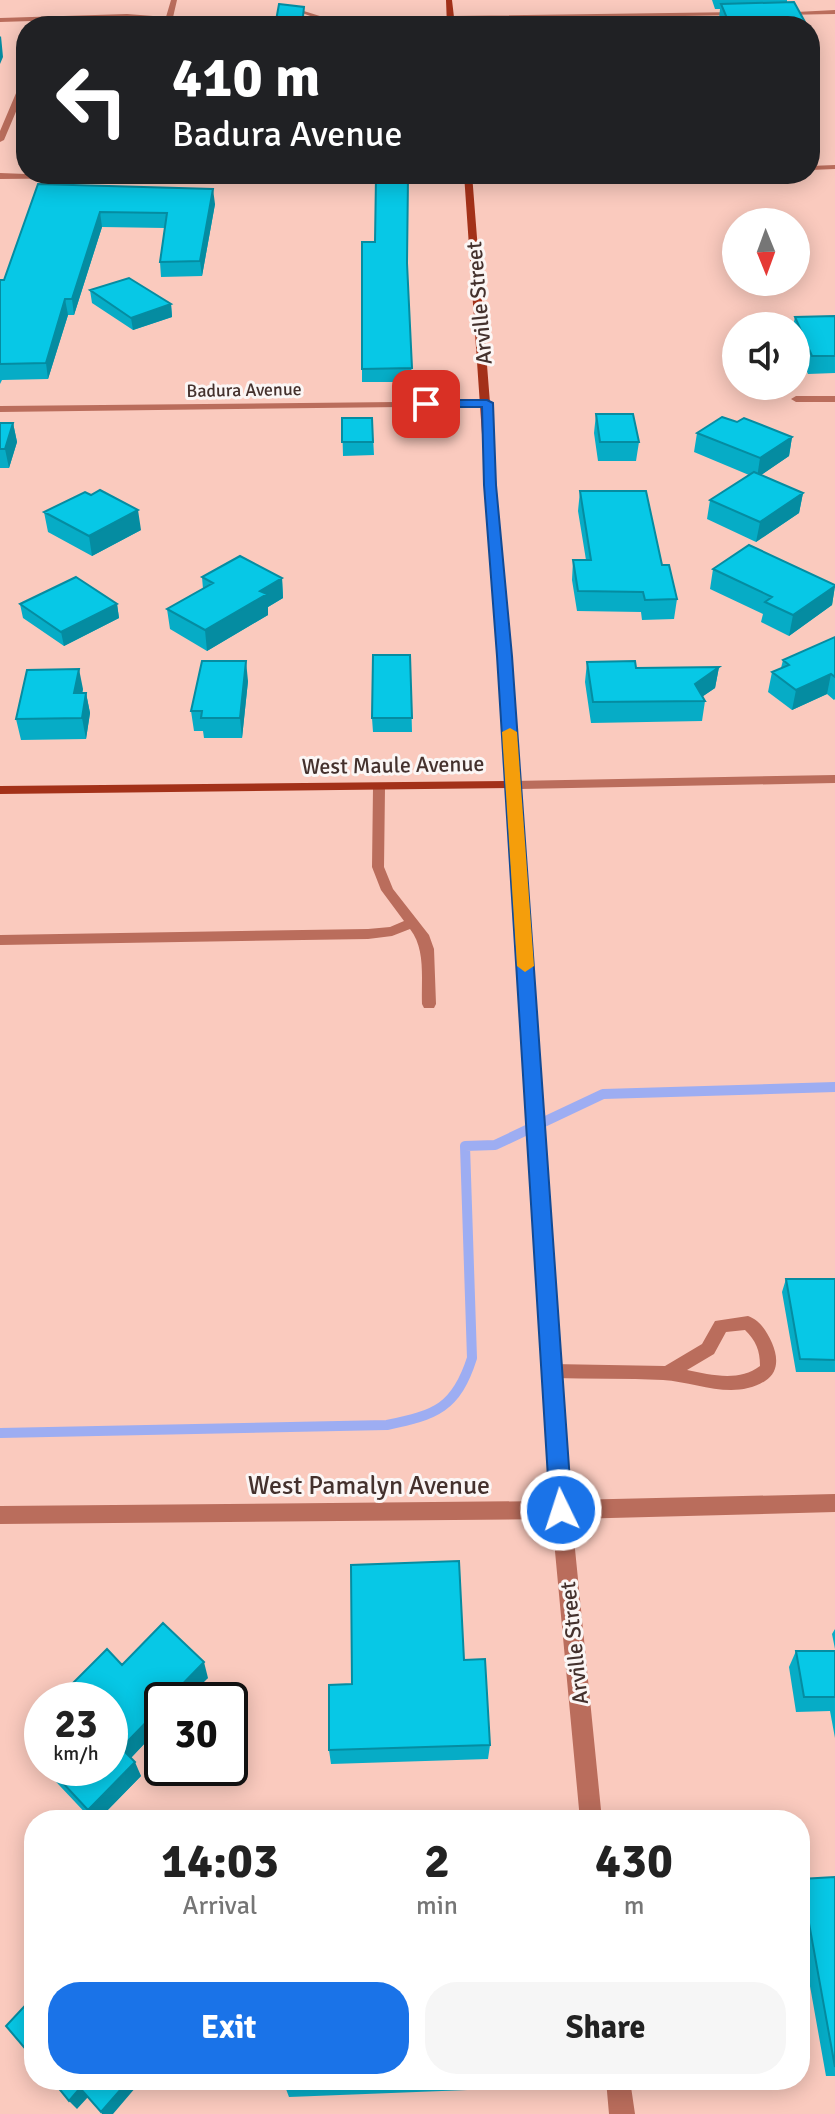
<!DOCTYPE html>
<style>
:root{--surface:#fff;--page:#f6f6f6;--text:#222;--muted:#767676;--accent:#1a73e8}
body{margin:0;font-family:Signika,sans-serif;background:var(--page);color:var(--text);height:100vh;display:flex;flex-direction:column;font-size:30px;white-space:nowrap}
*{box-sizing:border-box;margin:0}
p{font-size:26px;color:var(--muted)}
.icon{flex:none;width:44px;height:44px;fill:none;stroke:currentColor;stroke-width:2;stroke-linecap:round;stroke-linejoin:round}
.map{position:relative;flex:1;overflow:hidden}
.drawer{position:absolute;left:24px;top:1810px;width:786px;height:280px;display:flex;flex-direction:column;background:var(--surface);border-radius:32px;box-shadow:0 4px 20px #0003}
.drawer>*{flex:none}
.banner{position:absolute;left:16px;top:16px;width:804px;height:168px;border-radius:32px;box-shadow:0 4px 20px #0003;background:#202124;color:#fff;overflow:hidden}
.needle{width:52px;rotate:179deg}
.buttons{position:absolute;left:722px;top:208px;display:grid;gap:16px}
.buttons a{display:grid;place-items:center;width:88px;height:88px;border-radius:50%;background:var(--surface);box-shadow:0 4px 20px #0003;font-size:40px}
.speed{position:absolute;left:24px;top:1682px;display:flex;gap:16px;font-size:40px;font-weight:700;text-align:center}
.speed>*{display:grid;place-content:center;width:104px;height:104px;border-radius:50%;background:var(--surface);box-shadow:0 4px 20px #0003;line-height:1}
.speed small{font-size:20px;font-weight:400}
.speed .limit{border:4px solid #111;border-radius:12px;background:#fff;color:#111}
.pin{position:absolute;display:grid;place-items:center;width:68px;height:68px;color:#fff;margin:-34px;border-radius:16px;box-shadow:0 4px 12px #0006}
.me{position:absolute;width:88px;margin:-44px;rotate:356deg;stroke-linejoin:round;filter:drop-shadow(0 0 6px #0008)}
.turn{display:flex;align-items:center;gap:28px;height:168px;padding:0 24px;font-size:36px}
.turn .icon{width:104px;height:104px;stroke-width:2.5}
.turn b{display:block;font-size:56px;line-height:68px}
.eta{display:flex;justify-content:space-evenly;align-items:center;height:136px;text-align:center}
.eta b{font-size:48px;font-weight:800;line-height:56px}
.cta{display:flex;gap:16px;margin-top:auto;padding:16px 24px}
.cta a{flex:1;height:92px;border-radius:32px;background:var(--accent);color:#fff;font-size:32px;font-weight:800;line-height:92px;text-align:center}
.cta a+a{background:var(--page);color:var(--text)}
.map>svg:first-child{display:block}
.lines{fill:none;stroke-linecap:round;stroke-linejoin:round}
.stream{stroke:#9dadf2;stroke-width:10}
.lane{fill:#ba6d5c;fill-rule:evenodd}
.street{fill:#ba6d5c;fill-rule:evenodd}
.secondary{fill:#a33119;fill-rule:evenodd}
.wall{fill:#06acc6}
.shaded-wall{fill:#058ca1}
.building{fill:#07c8e6;stroke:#058ca1;stroke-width:2}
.route{fill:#1a73e8;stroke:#114b97;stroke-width:2}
.slow{fill:#f59e0b}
.labels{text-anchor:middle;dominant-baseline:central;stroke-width:6;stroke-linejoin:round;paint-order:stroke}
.far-street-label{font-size:18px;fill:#44312d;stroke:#fbf6f5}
.street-label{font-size:22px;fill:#44312d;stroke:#fbf6f5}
.near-street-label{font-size:26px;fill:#44312d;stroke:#fbf6f5}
</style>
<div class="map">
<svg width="835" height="2114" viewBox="0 0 835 2114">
<rect width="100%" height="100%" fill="#facabe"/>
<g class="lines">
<!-- stream -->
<path class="stream" d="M0 1433 387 1425C436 1415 456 1408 472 1358L465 1146 495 1145 603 1094 835 1087"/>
<!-- lane -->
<path class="lane" d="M291 7 339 22 450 17 453 19 338 26 291 9Z
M379 784 385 788 384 867 393 889 429 935 434 949 436 1004 434 1008H424L422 1004C421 979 426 949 410 929L392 936 368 939 0 945V935L368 929 390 927 404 921 381 890 372 867 373 788Z
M748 1316C760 1320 767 1332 772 1343 778 1357 779 1372 765 1381 733 1401 697 1382 663 1380 626 1378 589 1379 552 1378L546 1376 544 1371 546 1366 552 1364 665 1366 702 1344 715 1321ZM745 1330C756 1341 760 1350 760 1366 739 1382 711 1375 687 1370L714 1354 726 1332Z"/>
<!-- street -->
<path class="street" d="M171 0H177L171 26H163L165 21 127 18 0 22V18L127 14 166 17Z
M835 10V14L780 15 777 13Z
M741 12 743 15 450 20 446 18 450 16Z
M26 77V88L4 140 0 142V131L22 79Z
M835 165V169L810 170V166Z
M0 173 26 174H203L199 177 0 179Z
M835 396V402H796L791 399 796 396Z
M491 401 492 403 487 406 0 412V406Z
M835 775V783L520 789 570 1500 835 1494V1512L572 1519 602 1820H580L552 1519 0 1524V1506L550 1501 506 785 513 781Z
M606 2080H630L635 2114H609Z"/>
<!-- secondary -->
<path class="secondary" d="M446 0H452L455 26H447Z
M464 174H472L520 785 518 788 0 794V786L506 781Z"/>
</g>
<!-- wall -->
<path class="wall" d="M712 0H787V2L805 22V26H722L719 19 720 9H715Z
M38 184 215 204 202 276 161 277 160 262 165 228 102 227 74 315H68L48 379 2 380 0 384V280H4Z
M362 242 407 267 412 382H362Z
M90 290 171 304 172 317 133 330 92 303Z
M835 316V373L808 374 796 345V326H793L795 317Z
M596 414 639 442 636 461H598L594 433Z
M342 418H372L374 455 343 456Z
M737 422 792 437 789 456 761 475 803 493 799 513 756 542 707 519 710 500 749 475 694 452 697 433Z
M0 423H13L17 442 9 468H0Z
M580 491 662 565 677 599 674 619 642 620 641 612 577 611 572 580 573 560H586L578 511Z
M44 512 141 530 92 556 48 532Z
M713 569 835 585 832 605 789 636 761 622 763 614 710 589Z
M202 577 282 578 283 598 268 607V615L207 651 170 629 167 609 203 589Z
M20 604H117L119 618 64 646 23 618Z
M835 637V699L834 700 827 694 792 710 768 692 772 672 781 668 783 660Z
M410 655 412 732H373L372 718Z
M587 662 636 668 719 667 715 688 703 696 705 701 702 721 591 723 585 682Z
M248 681 242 738H204L203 731H194L191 711Z
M83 689 82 693H86L90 713 86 739 21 740 16 719Z
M786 1279H835V1372H796L782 1292Z
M835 1629V1649L832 1634Z
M796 1651H835V1738L830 1711 796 1712 789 1667Z
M122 1665 208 1678 162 1700V1725L131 1758 141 1776 98 1820H92L43 1768H110V1700H80L72 1684Z
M352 1684 490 1745 488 1759 331 1764 329 1750Z
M42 1742V1767L33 1751Z
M835 1877V2076H826L800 1930V1880L801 1879Z
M495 2081 493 2089 289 2097 286 2089Z"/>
<!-- shaded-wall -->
<path class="shaded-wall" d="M1 36 3 57 0 64V37Z
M213 189 215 204 202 276 200 261Z
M100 212 102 227 74 315 72 299Z
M65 299 68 315 48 379 46 363Z
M171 304 172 317 133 330 131 318Z
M13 423 17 442 9 468 5 449Z
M792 437 789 456 757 478 760 458Z
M803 493 799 513 756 542 760 522Z
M138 510 141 530 92 556 89 536Z
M282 578 283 598 268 607V615L207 651 205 630 260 591Z
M835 586 832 605 789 636 793 615Z
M117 604 119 618 64 646 61 632Z
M246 661 248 681 242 738 240 718Z
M719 667 715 688 696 701 695 684Z
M79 669 83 689 78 714 74 693Z
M831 674 827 694 792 710 796 690Z
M86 693 90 713 86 739 82 718Z
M204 1662 208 1678 186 1700H167Z
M162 1706V1725L127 1762 121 1748Z
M135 1762 141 1776 98 1820H93L88 1810Z
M129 2080H142L113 2114H102L101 2112Z
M80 2088 88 2097 77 2109 69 2101Z"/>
<!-- building -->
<path class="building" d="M794 2 805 22 729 23 721 4Z
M279 4 304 7 302 26H275Z
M376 177H408L407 263 412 368 362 369V242H375Z
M38 184 213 189 200 261 160 262 167 213 100 212 72 299H65L46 363 0 364V280H4Z
M129 278 171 304 131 318 90 290Z
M835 316V356H812L795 317Z
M596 414H633L639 442H600Z
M722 417 737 422 744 418 792 437 760 458 697 433Z
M342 418H372L373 442H342Z
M0 423H13L5 449H0Z
M754 472 803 493 760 522 710 500Z
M100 490 138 510 89 536 44 512 85 492 91 495Z
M580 491H646L662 565H669L677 599 645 600 643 592 578 591 573 560H591Z
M749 545 835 585V586L793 615 765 602 772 597 713 569Z
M240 556 282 578 260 591 267 594 205 630 167 609 213 583 202 577Z
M76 577 117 604 61 632 20 604Z
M835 637V677L831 674 796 690 772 672 789 665 783 660Z
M373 655H410L412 718H372Z
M202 661H246L240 718H201L202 711H191Z
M635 661 636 668 719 667 695 684 705 701 593 702 587 662Z
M79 669 74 693H86L82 718 16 719 27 670Z
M786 1279H835V1360L800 1359Z
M459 1561 464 1660 485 1659 490 1745 329 1750V1685L352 1684 351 1565Z
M163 1623 204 1662 167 1700H162V1706L121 1748 135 1762 88 1810 49 1768H110V1700H84L86 1698 72 1684 107 1649 122 1665Z
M796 1651H835V1697H804Z
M42 1742V1761L33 1751Z
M835 1877V2067L801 1879Z
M34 1996V2059L6 2026Z
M52 2080H129L101 2112 80 2088 69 2101Z
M286 2080H495V2081L286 2089Z"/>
<!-- route -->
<path class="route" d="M487 400 493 403 496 485 512 656 572 1510 569 1518 561 1521 553 1518 550 1510 497 656 484 485 482 407H426L421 404 426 400Z"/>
<!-- slow -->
<path class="slow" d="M510 728 517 732 534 966 525 972 517 966 502 732Z"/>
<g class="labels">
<!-- far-street labels -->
<g class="far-street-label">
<text transform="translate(244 390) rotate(-1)">Badura Avenue</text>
</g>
<!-- street labels -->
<g class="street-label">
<text transform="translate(479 303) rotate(-95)">Arville Street</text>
<text transform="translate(393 765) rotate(-1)">West Maule Avenue</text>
<text transform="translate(574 1643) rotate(-96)">Arville Street</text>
</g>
<!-- near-street labels -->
<g class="near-street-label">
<text x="369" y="1486">West Pamalyn Avenue</text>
</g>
</g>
</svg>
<div class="buttons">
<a><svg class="needle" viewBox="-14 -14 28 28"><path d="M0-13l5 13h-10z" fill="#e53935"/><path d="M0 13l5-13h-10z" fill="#767676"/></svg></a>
<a><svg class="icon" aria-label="sound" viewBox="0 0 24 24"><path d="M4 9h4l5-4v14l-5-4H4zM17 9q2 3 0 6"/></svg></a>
</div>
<div class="speed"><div>23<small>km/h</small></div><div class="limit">30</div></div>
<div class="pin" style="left:426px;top:404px;background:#d93025"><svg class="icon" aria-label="arrive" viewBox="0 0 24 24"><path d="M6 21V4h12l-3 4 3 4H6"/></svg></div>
<svg class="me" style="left:561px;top:1510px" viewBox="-20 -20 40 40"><circle r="17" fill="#1a73e8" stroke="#fff" stroke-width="3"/><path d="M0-11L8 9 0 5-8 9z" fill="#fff"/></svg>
<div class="banner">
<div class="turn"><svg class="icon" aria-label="left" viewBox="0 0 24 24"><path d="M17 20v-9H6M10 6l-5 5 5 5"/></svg><div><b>410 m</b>Badura Avenue</div></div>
</div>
<section class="drawer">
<div class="eta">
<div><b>14:03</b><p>Arrival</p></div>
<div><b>2</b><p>min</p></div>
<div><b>430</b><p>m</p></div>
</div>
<div class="cta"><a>Exit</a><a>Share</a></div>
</section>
</div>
